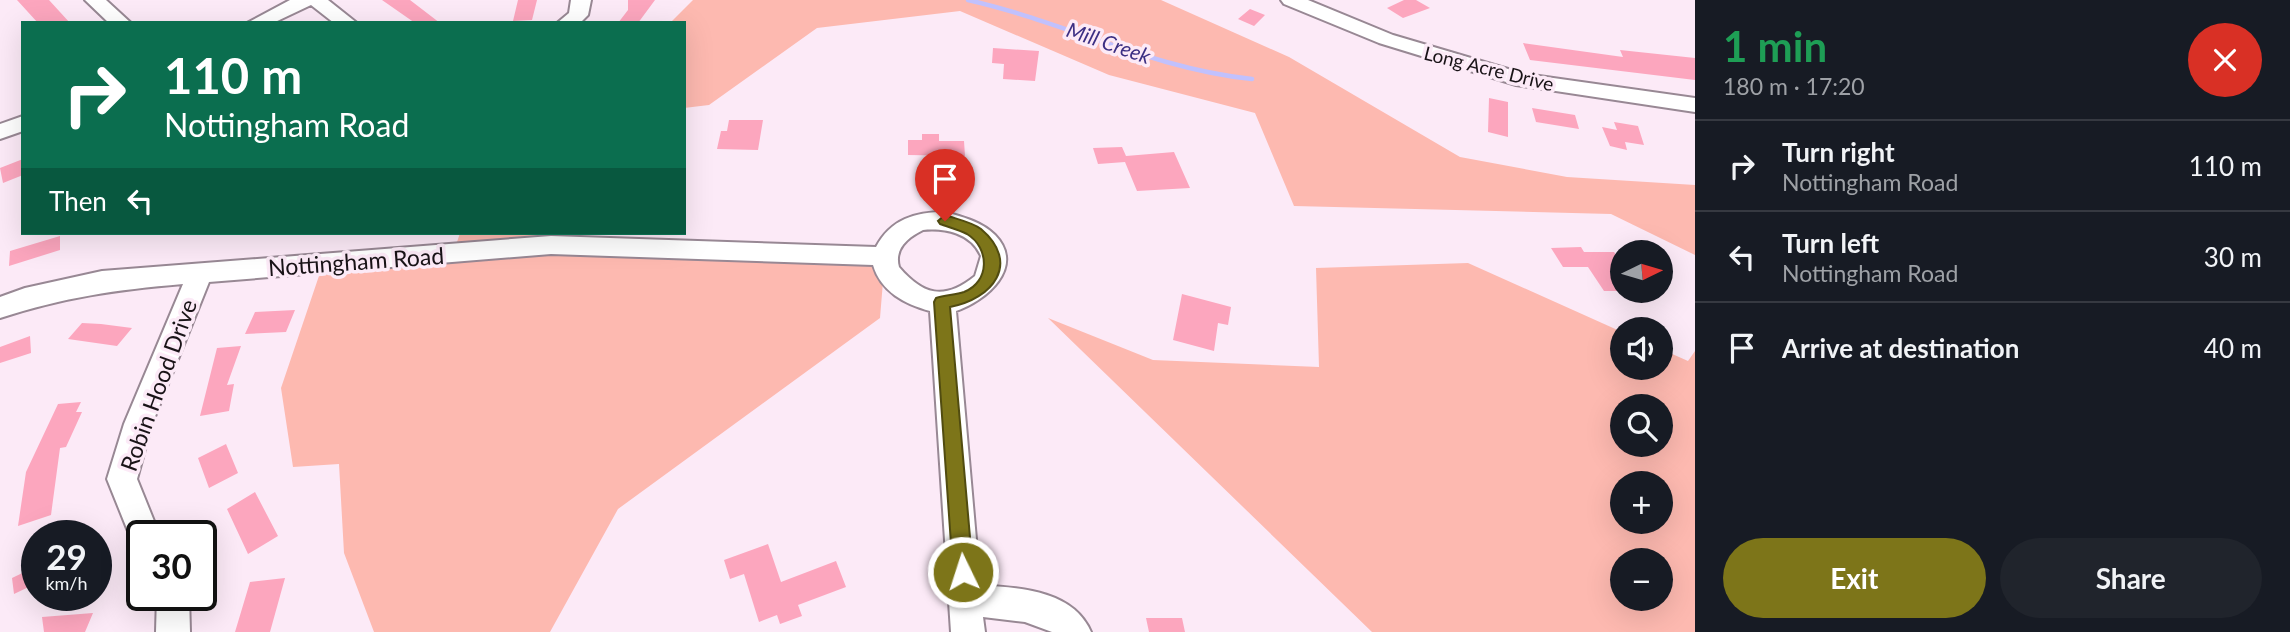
<!DOCTYPE html>
<meta charset="utf-8">
<style>
:root{--surface:#171b24;--page:#20242c;--text:#f1f3f6;--muted:#9ea1a6;--line:#363941;--accent:#7d7519}
body{margin:0;font-family:Lato,sans-serif;background:var(--page);color:var(--text);height:100vh;display:flex;flex-direction:column;font-size:26px;white-space:nowrap}
*{box-sizing:border-box;margin:0}
p{font-size:23px;color:var(--muted)}
.icon{flex:none;width:38px;height:38px;fill:none;stroke:currentColor;stroke-width:2;stroke-linecap:round;stroke-linejoin:round}
.map{position:relative;flex:1;overflow:hidden}
.details{display:flex;flex-direction:column;background:var(--surface);width:595px}
.details>*{flex:none}
.banner{position:absolute;left:21px;top:21px;width:665px;height:214px;border-radius:0px;box-shadow:0 7px 28px #0002;background:#0b6e4f;color:#fff;overflow:hidden}
.needle{width:46px;rotate:85deg}
.controls{position:absolute;left:1610px;top:240px;display:grid;gap:14px}
.controls a{display:grid;place-items:center;width:63px;height:63px;border-radius:50%;background:var(--surface);box-shadow:0 7px 28px #0002;font-size:35px}
.speed{position:absolute;left:21px;top:520px;display:flex;gap:14px;font-size:35px;font-weight:700;text-align:center}
.speed>*{display:grid;place-content:center;width:91px;height:91px;border-radius:50%;background:var(--surface);box-shadow:0 7px 28px #0002;line-height:1}
.speed small{font-size:18px;font-weight:400}
.speed .limit{border:4px solid #111;border-radius:10px;background:#fff;color:#111}
.pin{position:absolute;display:grid;place-items:center;width:60px;height:60px;color:#fff;margin:-72px -30px;border-radius:50% 50% 50% 0;rotate:-45deg;box-shadow:0 0 7px #0007}
.pin .icon{rotate:45deg}
.me{position:absolute;width:77px;margin:-38px;rotate:356deg;stroke-linejoin:round;filter:drop-shadow(0 0 5px #0008)}
.turn{display:flex;align-items:center;gap:24px;height:147px;padding:0 28px;font-size:32px}
.turn .icon{width:91px;height:91px;stroke-width:2.5}
.turn b{display:block;font-size:49px;line-height:60px}
.then{display:flex;align-items:center;height:66px;padding:0 28px;background:#0003;gap:14px;font-size:26px}
.round{display:grid;place-items:center;flex:none;width:74px;height:74px;border-radius:37px;background:var(--page)}
.summary{display:flex;align-items:center;justify-content:space-between;height:119px;padding:0 28px}
h1{font-size:42px;font-weight:700;line-height:52px;color:#1e9e55}
.action{display:flex;gap:14px;margin-top:auto;padding:14px 28px}
.action a{flex:1;height:80px;border-radius:42px;background:var(--accent);color:#fff;font-size:28px;font-weight:700;line-height:80px;text-align:center}
.action a+a{background:var(--page);color:var(--text)}
ul{padding:0;list-style:none}
li{display:flex;align-items:center;gap:21px;height:91px;padding:0 28px;border-top:2px solid var(--line)}
li div{flex:1}
li b{display:block;font-size:26px}
li em{font-style:normal}
main{display:flex;flex:1;min-height:0}
.map>svg:first-child{display:block}
.green{fill:#fdb9b0;fill-rule:evenodd}
.lines{fill:none;stroke-linecap:round;stroke-linejoin:round}
.stream{stroke:#c1c1fd;stroke-width:4.5}
.building{fill:#fca6be}
.minor-casing{stroke:#988894;stroke-width:4}
.minor{fill:#fff;fill-rule:evenodd}
.route{fill:#7d7519;stroke:#514c10;stroke-width:2}
.labels{text-anchor:middle;dominant-baseline:central;stroke-width:7;stroke-linejoin:round;paint-order:stroke}
.far-street-label{font-size:19px;fill:#191317;stroke:#fceaf7}
.far-water-label{font-size:21px;font-style:italic;fill:#3c2f83;stroke:#fceaf7}
.street-label{font-size:23px;fill:#191317;stroke:#fceaf7}
</style>
<main>
<div class="map">
<svg width="1695" height="632" viewBox="0 0 1695 632">
<rect width="100%" height="100%" fill="#fceaf7"/>
<!-- green -->
<path class="green" d="M693 0H1161L1289 57 1460 157 1567 177 1695 185V255L1611 214 1294 206 1255 113 1109 75 960 11 817 28 709 105 684 108V23H670Z
M460 233H566L552 245 885 257 880 318 618 509 550 632H374L344 553 339 464 293 467 281 388 323 264 453 254Z
M1468 263 1622 332V368H1661V349L1688 361 1695 351V632H1372L1048 318 1153 360 1319 367 1316 268ZM1661 406V444H1622V406ZM1661 483V522H1622V483ZM1622 560H1661V598H1622Z"/>
<g class="lines">
<!-- stream -->
<path class="stream" d="M968 0C1065 22 1153 69 1252 79"/>
</g>
<!-- building -->
<path class="building" d="M17 0H49L70 23H38Z
M382 0H410L440 23H415Z
M518 0H537L532 20 513 21Z
M628 0H655L638 23H618L628 10Z
M1404 0H1416L1430 8 1403 18 1387 8Z
M1250 9 1265 15 1254 26 1238 19Z
M1523 43 1623 57 1620 50 1695 58V80L1530 60Z
M993 48 1039 51 1035 81 1003 79 1004 64 992 63Z
M1489 98 1508 102V137L1488 132Z
M1532 108 1575 115 1579 129 1536 122Z
M729 120H763L758 150 717 149 721 131H727Z
M1614 122 1638 126 1644 145 1625 142 1627 150 1610 146 1602 127 1617 130Z
M922 134H939V141H964L965 156 908 155V140H922Z
M1122 147 1126 156 1174 152 1190 188 1137 191 1125 162 1098 164 1093 148Z
M23 159V175L3 183 0 168Z
M60 236V250L9 266 10 251Z
M1581 247 1584 252H1614L1622 263V291H1604L1588 267H1563L1551 248Z
M1182 294 1231 307 1228 325 1218 323 1214 351 1173 340Z
M295 310 286 332 245 334 255 312Z
M82 323 101 324 132 328 117 346 68 339Z
M30 336 31 353 0 363V347Z
M241 346 227 385 234 384 229 411 200 416 217 348Z
M81 402 76 412H82L66 447 60 448 51 515 18 526 26 472 58 404Z
M226 444 238 473 209 488 198 458Z
M255 492 278 536 248 554 227 509Z
M768 544 781 582 836 561 846 587 798 605 802 616 780 624 777 615 759 622 744 574 730 579 724 560Z
M37 566V583L14 594 12 578Z
M285 578 270 632H235L250 582Z
M93 613 85 632H44L42 617Z
M1146 618H1182L1185 632H1149Z"/>
<g class="lines">
<!-- minor casing -->
<g class="minor-casing">
<path id="minor" d="M85 0H106L131 23H109Z
M290 0H328L357 23H334L311 5 273 23H247Z
M571 0H591L588 15 580 23H557L569 13Z
M1281 0H1308L1393 35 1525 74 1695 98V112L1516 85 1379 43 1284 4Z
M23 116V131L0 139V124Z
M945 212C962 217 981 221 995 235 1026 267 986 301 956 311L980 585C1020 588 1073 590 1091 632H1052L1025 622 983 617 985 632H951L930 311C905 304 881 292 873 265L551 254 209 282 152 424 137 479 160 536H142V549L134 546 107 479 124 424 183 284C114 290 66 297 0 318V297L25 288 102 271 551 236 876 247C891 219 915 212 945 212ZM923 230C945 228 971 233 981 256L975 276C944 301 923 295 899 267 894 249 907 238 923 230Z
M157 595H189L190 632H156Z"/>
</g>
<!-- minor -->
<use href="#minor" class="minor"/>
</g>
<!-- route -->
<path class="route" d="M945 215C956 219 972 222 981 229 1021 263 993 299 950 307L973 572 970 579 963 582 956 579 953 572 934 302 936 298C945 295 955 295 964 292 990 282 990 248 967 234 959 230 948 227 940 224L938 221Z"/>
<g class="labels">
<!-- far-street labels -->
<g class="far-street-label">
<text transform="translate(1489 68) rotate(14)">Long Acre Drive</text>
</g>
<!-- far-water labels -->
<g class="far-water-label">
<text transform="translate(1109 42) rotate(19)">Mill Creek</text>
</g>
<!-- street labels -->
<g class="street-label">
<text transform="translate(356 261) rotate(-4)">Nottingham Road</text>
<text transform="translate(158 385) rotate(-70)">Robin Hood Drive</text>
</g>
</g>
</svg>
<div class="controls">
<a><svg class="needle" viewBox="-14 -14 28 28"><path d="M0-13l5 13h-10z" fill="#e53935"/><path d="M0 13l5-13h-10z" fill="#9ea1a6"/></svg></a>
<a><svg class="icon" aria-label="sound" viewBox="0 0 24 24"><path d="M4 9h4l5-4v14l-5-4H4zM17 9q2 3 0 6"/></svg></a>
<a><svg class="icon" aria-label="search" viewBox="0 0 24 24"><circle cx="10" cy="10" r="6"/><path d="M15 15l6 6"/></svg></a>
<a>+</a>
<a>−</a>
</div>
<div class="speed"><div>29<small>km/h</small></div><div class="limit">30</div></div>
<div class="pin" style="left:945px;top:221px;background:#d93025"><svg class="icon" aria-label="arrive" viewBox="0 0 24 24"><path d="M6 21V4h12l-3 4 3 4H6"/></svg></div>
<svg class="me" style="left:963px;top:572px" viewBox="-20 -20 40 40"><circle r="17" fill="#7d7519" stroke="#fff" stroke-width="3"/><path d="M0-11L8 9 0 5-8 9z" fill="#fff"/></svg>
<div class="banner">
<div class="turn"><svg class="icon" aria-label="right" viewBox="0 0 24 24"><path d="M7 20v-9h11M14 6l5 5-5 5"/></svg><div><b>110 m</b>Nottingham Road</div></div>
<div class="then">Then<svg class="icon" aria-label="left" viewBox="0 0 24 24"><path d="M17 20v-9H6M10 6l-5 5 5 5"/></svg></div>
</div>
</div>
<section class="details">
<div class="summary"><div><h1>1 min</h1><p>180 m · 17:20</p></div><a class="round" style="background:#d93025;color:#fff"><svg class="icon" aria-label="close" viewBox="0 0 24 24"><path d="M6 6l12 12M18 6L6 18"/></svg></a></div>
<ul>
<li><svg class="icon" aria-label="right" viewBox="0 0 24 24"><path d="M7 20v-9h11M14 6l5 5-5 5"/></svg><div><b>Turn right</b><p>Nottingham Road</p></div><em>110 m</em></li>
<li><svg class="icon" aria-label="left" viewBox="0 0 24 24"><path d="M17 20v-9H6M10 6l-5 5 5 5"/></svg><div><b>Turn left</b><p>Nottingham Road</p></div><em>30 m</em></li>
<li><svg class="icon" aria-label="arrive" viewBox="0 0 24 24"><path d="M6 21V4h12l-3 4 3 4H6"/></svg><div><b>Arrive at destination</b></div><em>40 m</em></li>
</ul>
<div class="action"><a>Exit</a><a>Share</a></div>
</section>
</main>
